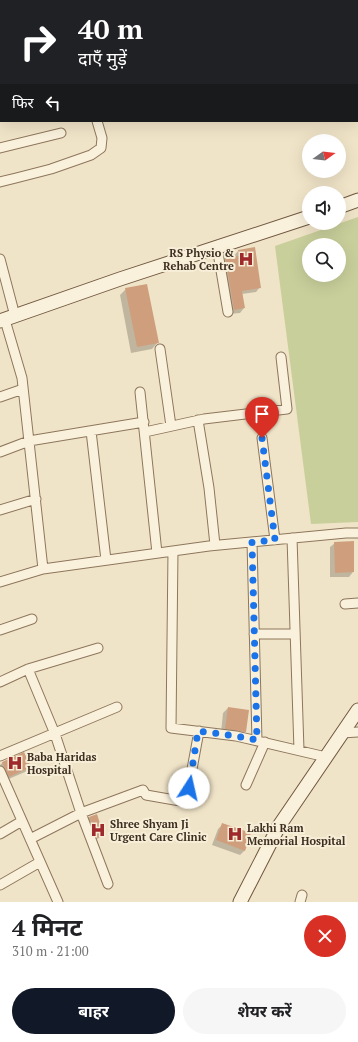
<!DOCTYPE html>
<html lang="hi">
<meta charset="utf-8">
<style>
:root{--surface:#fff;--page:#f6f6f6;--text:#202124;--muted:#757577;--accent:#111827}
body{margin:0;font-family:"PT Serif","Noto Sans Devanagari",serif;background:var(--page);color:var(--text);height:100vh;display:flex;flex-direction:column;font-size:15px;white-space:nowrap}
*{box-sizing:border-box;margin:0}
p{font-size:13px;color:var(--muted)}
.icon{flex:none;width:22px;height:22px;fill:none;stroke:currentColor;stroke-width:2;stroke-linecap:round;stroke-linejoin:round}
.map{position:relative;height:902px;overflow:hidden}
.panel{display:flex;flex-direction:column;background:var(--surface);flex:1}
.panel>*{flex:none}
.top-card{position:absolute;left:0px;top:0px;width:358px;height:122px;box-shadow:0 4px 16px #0002;background:#202124;color:#fff;overflow:hidden}
.needle{width:26px;rotate:75deg}
.tools{position:absolute;left:302px;top:134px;display:grid;gap:8px}
.tools a{display:grid;place-items:center;width:44px;height:44px;border-radius:50%;background:var(--surface);box-shadow:0 4px 16px #0002;font-size:20px}
.pin{position:absolute;display:grid;place-items:center;width:34px;height:34px;color:#fff;margin:-41px -17px;border-radius:50% 50% 50% 0;rotate:-45deg;box-shadow:0 0 4px #0007}
.pin .icon{rotate:45deg}
.me{position:absolute;width:44px;margin:-22px;rotate:10deg;stroke-linejoin:round;filter:drop-shadow(0 0 3px #0008)}
.turn{display:flex;align-items:center;gap:14px;height:84px;padding:0 12px;font-size:18px}
.turn .icon{width:52px;height:52px;stroke-width:2.5}
.turn b{display:block;font-size:28px;line-height:34px}
.then{display:flex;align-items:center;height:38px;padding:0 12px;background:#0003;gap:8px;font-size:15px}
.round{display:grid;place-items:center;flex:none;width:42px;height:42px;border-radius:21px;background:var(--page)}
.overview{display:flex;align-items:center;justify-content:space-between;height:68px;padding:0 12px}
h1{font-size:24px;font-weight:700;line-height:30px}
.action{display:flex;gap:8px;margin-top:auto;padding:8px 12px}
.action a{flex:1;height:46px;border-radius:24px;background:var(--accent);color:#fff;font-size:16px;font-weight:700;line-height:46px;text-align:center}
.action a+a{background:var(--page);color:var(--text)}
.map>svg:first-child{display:block}
.green{fill:#c9cf9b;fill-rule:evenodd}
.shadow{fill:#0003}
.building{fill:#cf9f7d}
.lines{fill:none;stroke-linecap:round;stroke-linejoin:round}
.street-casing{stroke:#8d765c;stroke-width:11}
.secondary-casing{stroke:#6f573f;stroke-width:15}
.street{stroke:#faf1dc;stroke-width:9}
.secondary{stroke:#faf1dc;stroke-width:13}
.route{stroke:#1a73e8;stroke-width:7;stroke-dasharray:0 12.6}
.labels{text-anchor:middle;dominant-baseline:central;stroke-width:4;stroke-linejoin:round;paint-order:stroke}
.poi-label{font-size:11px;font-weight:bold;fill:#3d2e20;stroke:#f7eed8;text-anchor:start}
</style>
<div class="map">
<svg width="358" height="902" viewBox="0 0 358 902">
<rect width="100%" height="100%" fill="#f0e4c8"/>
<!-- green -->
<path class="green" d="M358 217V522L311 524 275 246ZM309 245H339V275H309Z"/>
<!-- shadow -->
<path class="shadow" d="M238 251 260 287 256 292 242 294 244 308 240 313 229 314 221 262 225 258 234 257V256Z
M126 289 158 342 152 349 131 353 120 295Z
M335 543 353 572 349 577H330V547Z
M228 708 245 732 240 736 221 733 223 713Z
M3 762 30 767 25 772 4 781 0 771V765Z
M89 817 102 835 99 838 94 840 86 820Z
M223 824 245 850 240 855 212 845 218 829Z"/>
<!-- building -->
<path class="building" d="M255 247 261 288 242 291 245 308 234 310 225 257 239 256 238 250Z
M147 284 159 343 137 347 125 288Z
M354 541V572L335 573 334 542Z
M228 707 249 710 246 732 225 729Z
M24 752 31 767 9 777 2 762Z
M97 814 104 836 97 838 89 817Z
M222 823 251 833 245 851 216 840Z"/>
<g class="lines">
<!-- street casing -->
<g class="street-casing">
<path id="street" d="M64 0 65 1
M0 31H1
M0 67 1 66
M0 96H1
M0 148 61 133
M0 182 16 178 51 169 91 155 101 148 102 138 97 121
M217 247 228 312
M0 259 15 316
M5 320 22 378 43 569
M160 349 171 426
M140 392 157 553
M0 397 23 389
M198 420 209 488 215 545
M91 431 106 560
M145 432 204 419 287 409 281 357
M262 438 275 540
M0 452 29 441 144 422
M0 510 36 499
M292 538 299 750
M252 542 257 741
M173 551 171 728 236 736 326 757
M0 582 43 569 209 546 346 533H358
M345 604 358 603
M0 630 32 619
M254 634H295
M28 669 55 734 81 813 108 884
M0 682 28 669 98 648
M342 733 358 732
M0 756 117 707
M0 771 58 902
M246 785 265 742
M0 834 22 821
M30 839 81 813 143 790 146 795 186 802 199 731
M0 885 40 862
M300 902 302 895"/>
</g>
<!-- secondary casing -->
<g class="secondary-casing">
<path id="secondary" d="M339 207 358 200
M0 321 120 279 309 217
M240 902 279 826 358 710"/>
</g>
<!-- street -->
<use href="#street" class="street"/>
<!-- secondary -->
<use href="#secondary" class="secondary"/>
</g>
<g class="lines">
<!-- route -->
<path class="route" d="M189 788 198 731 236 736 257 740 252 542 275 540 262 438"/>
</g>
<!-- icons -->
<defs>
<g id="hospital-bare" transform="scale(1.2)"><path d="M-5-5h3v3.5h4V-5h3V5h-3V1.5h-4V5h-3Z" fill="#9e2a2b" stroke="#f7eed8" stroke-width="2.5" paint-order="stroke"/></g>
</defs>
<g fill-rule="evenodd">
<use href="#hospital-bare" x="246" y="259"/>
<use href="#hospital-bare" x="15" y="763"/>
<use href="#hospital-bare" x="98" y="830"/>
<use href="#hospital-bare" x="235" y="834"/>
</g>
<g class="labels">
<!-- poi labels -->
<g class="poi-label">
<text x="234" y="253" text-anchor="end">RS Physio &amp;<tspan x="234" dy="13">Rehab Centre</tspan></text>
<text x="27" y="757">Baba Haridas<tspan x="27" dy="13">Hospital</tspan></text>
<text x="110" y="824">Shree Shyam Ji<tspan x="110" dy="13">Urgent Care Clinic</tspan></text>
<text x="247" y="828">Lakhi Ram<tspan x="247" dy="13">Memorial Hospital</tspan></text>
</g>
</g>
</svg>
<div class="tools">
<a><svg class="needle" viewBox="-14 -14 28 28"><path d="M0-13l5 13h-10z" fill="#e53935"/><path d="M0 13l5-13h-10z" fill="#757577"/></svg></a>
<a><svg class="icon" aria-label="sound" viewBox="0 0 24 24"><path d="M4 9h4l5-4v14l-5-4H4zM17 9q2 3 0 6"/></svg></a>
<a><svg class="icon" aria-label="search" viewBox="0 0 24 24"><circle cx="10" cy="10" r="6"/><path d="M15 15l6 6"/></svg></a>
</div>
<div class="pin" style="left:262px;top:438px;background:#d93025"><svg class="icon" aria-label="arrive" viewBox="0 0 24 24"><path d="M6 21V4h12l-3 4 3 4H6"/></svg></div>
<svg class="me" style="left:189px;top:788px" viewBox="-20 -20 40 40"><circle r="19" fill="#fff"/><path d="M0-13L10 11 0 6-10 11z" fill="#1a73e8"/></svg>
<div class="top-card">
<div class="turn"><svg class="icon" aria-label="right" viewBox="0 0 24 24"><path d="M7 20v-9h11M14 6l5 5-5 5"/></svg><div><b>40 m</b>दाएँ मुड़ें</div></div>
<div class="then">फिर<svg class="icon" aria-label="left" viewBox="0 0 24 24"><path d="M17 20v-9H6M10 6l-5 5 5 5"/></svg></div>
</div>
</div>
<section class="panel">
<div class="overview"><div><h1>4 मिनट</h1><p>310 m · 21:00</p></div><a class="round" style="background:#d93025;color:#fff"><svg class="icon" aria-label="close" viewBox="0 0 24 24"><path d="M6 6l12 12M18 6L6 18"/></svg></a></div>
<div class="action"><a>बाहर</a><a>शेयर करें</a></div>
</section>
